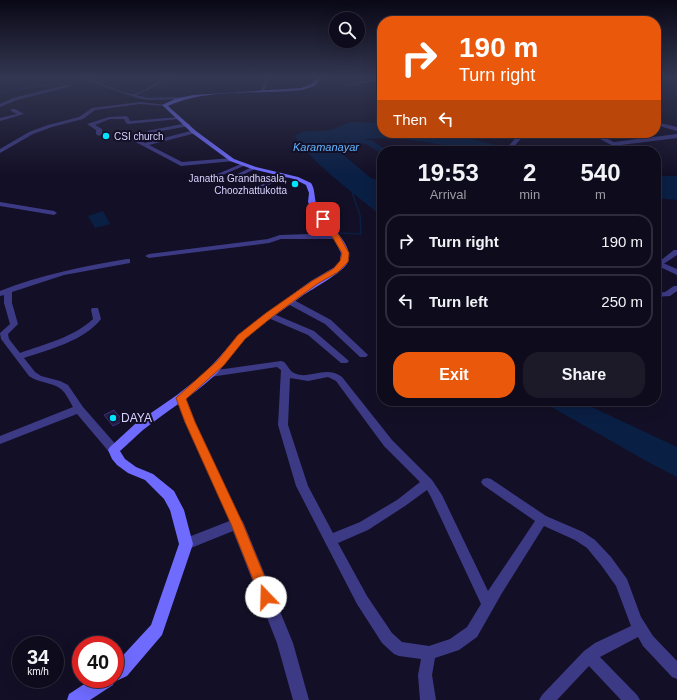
<!DOCTYPE html>
<style>
:root{--surface:#0e0b1c;--page:#1c1929;--text:#f1f3f6;--muted:#9b9ba3;--line:#2e2b3b;--accent:#ea580c}
body{margin:0;font-family:Arial,sans-serif;background:var(--page);color:var(--text);height:100vh;display:flex;flex-direction:column;font-size:15px;white-space:nowrap}
*{box-sizing:border-box;margin:0}
p{font-size:13px;color:var(--muted)}
.icon{flex:none;width:22px;height:22px;fill:none;stroke:currentColor;stroke-width:2;stroke-linecap:round;stroke-linejoin:round}
.map{position:relative;flex:1;overflow:hidden}
.side{position:absolute;left:377px;top:146px;width:284px;height:260px;display:flex;flex-direction:column;background:var(--surface);border-radius:16px;box-shadow:0 4px 16px #0002,0 0 0 1px var(--line)}
.side>*{flex:none}
.hud{position:absolute;left:377px;top:16px;width:284px;height:122px;border-radius:16px;box-shadow:0 4px 16px #0002,0 0 0 1px var(--line);background:#ea580c;color:#fff;overflow:hidden}
.fabs{position:absolute;left:329px;top:12px;display:grid;gap:8px}
.fabs a{display:grid;place-items:center;width:36px;height:36px;border-radius:50%;background:var(--surface);box-shadow:0 4px 16px #0002,0 0 0 1px var(--line);font-size:20px}
.speed{position:absolute;left:12px;top:636px;display:flex;gap:8px;font-size:20px;font-weight:700;text-align:center}
.speed>*{display:grid;place-content:center;width:52px;height:52px;border-radius:50%;background:var(--surface);box-shadow:0 4px 16px #0002,0 0 0 1px var(--line);line-height:1}
.speed small{font-size:10px;font-weight:400}
.speed .limit{border:6px solid #d22;background:#fff;color:#111}
.pin{position:absolute;display:grid;place-items:center;width:34px;height:34px;color:#fff;margin:-17px;border-radius:8px;box-shadow:0 2px 6px #0006}
.me{position:absolute;width:44px;margin:-22px;rotate:339deg;stroke-linejoin:round;filter:drop-shadow(0 0 3px #0008)}
.turn{display:flex;align-items:center;gap:14px;height:84px;padding:0 16px;font-size:18px}
.turn .icon{width:52px;height:52px;stroke-width:2.5}
.turn b{display:block;font-size:28px;line-height:34px}
.then{display:flex;align-items:center;height:38px;padding:0 16px;background:#0003;gap:8px;font-size:15px}
.eta{display:flex;justify-content:space-evenly;align-items:center;height:68px;text-align:center}
.eta b{font-size:24px;font-weight:700;line-height:28px}
.cta{display:flex;gap:8px;margin-top:auto;padding:8px 16px}
.cta a{flex:1;height:46px;border-radius:16px;background:var(--accent);color:#fff;font-size:16px;font-weight:700;line-height:46px;text-align:center}
.cta a+a{background:var(--page);color:var(--text)}
ul{padding:0;list-style:none}
li{display:flex;align-items:center;gap:12px;height:54px;margin:0 8px 6px;padding:0 8px;border:2px solid var(--line);border-radius:16px}
li div{flex:1}
li b{display:block;font-size:15px}
li em{font-style:normal}
.map>svg:first-child{display:block}
.water{fill:#0a1f44}
.lines{fill:none;stroke-linecap:round;stroke-linejoin:round}
.stream{stroke:#0a1f44;stroke-width:1.5}
.river{fill:#0a1f44;fill-rule:evenodd}
.building{fill:#241b47;stroke:#3b2d73}
.minor{fill:#3d3a85;fill-rule:evenodd}
.tertiary{fill:#3d3a85;fill-rule:evenodd}
.secondary{fill:#6f6bff;fill-rule:evenodd}
.route{fill:#ea580c;stroke:#983908}
.poi-dot{fill:#00e5ff;stroke:#130f26;stroke-width:1.5}
.labels{text-anchor:middle;dominant-baseline:central;stroke-width:4;stroke-linejoin:round;paint-order:stroke}
.far-poi-label{font-size:10px;fill:#d9d4ff;stroke:#130f26;text-anchor:start}
.far-water-label{font-size:11px;font-style:italic;fill:#62b6ff;stroke:#130f26}
.poi-label{font-size:12px;fill:#d9d4ff;stroke:#130f26;text-anchor:start}
</style>
<div class="map">
<svg width="677" height="700" viewBox="0 0 677 700">
<rect width="100%" height="100%" fill="#130f26"/>
<!-- water -->
<path class="water" d="M352 122 382 123V133H446L521 151C508 151 494 152 481 151 459 149 349 122 341 153L371 178 382 182V214L375 211C355 194 306 158 295 136 305 128 319 132 331 130 338 128 344 123 352 122Z
M656 176H677V200L656 198Z
M103 211 110 224 95 228 88 216Z
M541 401H579L677 447V477L648 462Z"/>
<g class="lines">
<!-- stream -->
<path class="stream" d="M88 78 95 80
M99 81 152 97 171 98
M0 92 88 80
M339 233 361 234 360 215 352 192"/>
<!-- river -->
<path class="river" d="M338 137 371 140 388 151H382L381 153 366 144 338 141Z"/>
</g>
<!-- building -->
<path class="building" d="M114 410 123 421 113 426 104 415Z"/>
<g class="lines">
<!-- minor -->
<path class="minor" d="M80 78H87C97 82 123 93 132 94 145 94 157 78 172 78L136 95 149 98 186 97 188 98 186 99 149 100 137 98Z
M269 78 264 92 260 93 265 79Z
M378 78H382V80L346 86 344 85Z
M70 84 72 86 17 100 0 107V104L13 98Z
M140 102 167 105 165 106 140 104 95 110 83 119 52 127 33 134 0 153V149L29 132 48 125 79 117 92 108Z
M11 109H15L24 114 0 121V118L17 114 11 111Z
M126 116 128 117 130 121 179 117 181 118 179 119 128 124 126 123 124 119H110L95 125 102 129V134L99 136 96 134V130L87 124 109 117Z
M656 122 677 127V131L656 125Z
M187 123 190 125 189 126 150 133 147 131Z
M194 130 196 131V133L149 145 182 162 232 158 235 160 234 161 181 166 130 139 135 138 145 143Z
M589 133H596L614 142 677 134V138L613 146Z
M241 164 246 165 220 176 215 175Z
M252 167 257 168 234 179 229 178Z
M285 175 290 176 261 188 256 187Z
M0 202 54 211 57 213 54 215 0 206Z
M309 234 337 235 340 237 337 239H281L269 243 149 258 145 256 149 254 268 239 280 235Z
M674 250H677V255L656 269V264Z
M127 259H130V263L64 275 12 292V303L18 324 8 334 9 339 20 353C45 344 74 337 93 319L91 310 92 308H98L101 319C84 341 50 349 24 358L35 372 41 376 60 381 68 385 83 407 118 447 119 450 118 453 114 454 110 453 77 414 0 444V436L73 407C70 402 66 393 61 389 52 382 38 383 29 376L1 339 0 333 10 324 4 303V295L0 296V291C40 275 84 266 127 259Z
M674 286H677V291L670 296 656 297V293L665 292Z
M286 299H292L331 320 366 353 368 355 366 357H360L325 324 286 303 285 301Z
M269 312 314 331 349 361 347 363H341L308 335 266 317 265 315 266 313Z
M281 361 284 362C287 365 290 370 292 372 309 382 324 364 342 377L392 440 432 480 442 495 488 591 535 521 483 485 481 482 483 479 487 478 491 479 546 516 583 532 595 540 611 557 627 579 641 617 653 636 677 661V679L672 677 643 646 638 637 600 657 637 695 640 700H621L589 666 557 700H539L542 695 584 651 595 643 631 626 616 586 601 565 587 548 575 540 544 526 502 593 477 637 459 650 435 658 432 675 436 700H420L418 675 421 659 399 656 394 654 382 643 357 604 296 486 278 425 281 370 277 367 210 377 205 374 210 371ZM328 377 336 381 384 446 420 482 397 500 360 522 333 533 308 486 288 425 290 378 308 381ZM427 490 431 497 481 604 467 627 450 639 429 646 402 642 392 633 367 596 338 543 368 530 405 506Z
M181 395 184 396 186 398 195 422 243 524 241 528 237 529 233 528 231 524 185 422 176 398 178 396Z"/>
<!-- tertiary -->
<path class="tertiary" d="M520 133H526L510 151H504Z
M656 260 677 269V275L656 265Z
M237 518 242 520 244 524 293 643 309 700H293L277 643 233 531 186 550 181 548 179 544 181 540Z"/>
<!-- secondary -->
<path class="secondary" d="M317 78H322L315 86 302 90C258 95 209 87 168 106L196 131 234 159 256 167 298 177 311 183C315 189 314 196 316 203 321 219 356 244 348 262 344 272 312 289 302 296 283 310 263 323 246 338 234 350 225 366 213 377 191 397 165 412 143 430 135 437 128 444 120 451L125 459 136 467 153 474 174 491 184 510 193 544 162 635 127 676 114 682 113 685 90 700H67L69 694 92 679H115V664L151 625 179 544 170 510 164 499 145 480 128 473 117 465 112 459 108 450 110 447 135 424 177 395 206 372 239 335 257 320 311 281 335 267 340 262 341 253 333 237 313 212 308 202 309 193 306 185 294 179 252 169 230 161 192 133 162 105 175 99 193 95 301 88 311 84Z"/>
</g>
<!-- sky -->
<linearGradient id="sky" x2="0" y2="1"><stop stop-color="#0a0815"/><stop offset="0.44" stop-color="#333752"/><stop offset="1" stop-color="#333752" stop-opacity="0"/></linearGradient>
<rect width="677" height="176" fill="url(#sky)"/>
<!-- route -->
<path class="route" d="M320 217H325L340 237 349 253 348 262 338 272 317 284 272 317 245 339 224 365 186 399 195 422 243 524 273 597 271 601 266 603 262 601 260 597 231 524 185 422 176 398 217 361 238 335 266 313 312 281 333 269 340 261 342 253 333 238 319 219Z"/>
<!-- markers -->
<g class="poi-dot">
<circle cx="106" cy="136" r="4"/>
<circle cx="295" cy="184" r="4"/>
<circle cx="113" cy="418" r="4"/>
</g>
<g class="labels">
<!-- far-poi labels -->
<g class="far-poi-label">
<text x="114" y="136">CSI church</text>
<text x="287" y="178" text-anchor="end">Janatha Grandhasala,<tspan x="287" dy="12">Choozhattukotta</tspan></text>
</g>
<!-- far-water labels -->
<g class="far-water-label">
<text x="326" y="147">Karamanayar</text>
</g>
<!-- poi labels -->
<g class="poi-label">
<text x="121" y="418">DAYA</text>
</g>
</g>
</svg>
<div class="fabs">
<a><svg class="icon" aria-label="search" viewBox="0 0 24 24"><circle cx="10" cy="10" r="6"/><path d="M15 15l6 6"/></svg></a>
</div>
<div class="speed"><div>34<small>km/h</small></div><div class="limit">40</div></div>
<div class="pin" style="left:323px;top:219px;background:#d93025"><svg class="icon" aria-label="arrive" viewBox="0 0 24 24"><path d="M6 21V4h12l-3 4 3 4H6"/></svg></div>
<svg class="me" style="left:266px;top:597px" viewBox="-20 -20 40 40"><circle r="19" fill="#fff"/><path d="M0-13L10 11 0 6-10 11z" fill="#ea580c"/></svg>
<div class="hud">
<div class="turn"><svg class="icon" aria-label="right" viewBox="0 0 24 24"><path d="M7 20v-9h11M14 6l5 5-5 5"/></svg><div><b>190 m</b>Turn right</div></div>
<div class="then">Then<svg class="icon" aria-label="left" viewBox="0 0 24 24"><path d="M17 20v-9H6M10 6l-5 5 5 5"/></svg></div>
</div>
<section class="side">
<div class="eta">
<div><b>19:53</b><p>Arrival</p></div>
<div><b>2</b><p>min</p></div>
<div><b>540</b><p>m</p></div>
</div>
<ul>
<li><svg class="icon" aria-label="right" viewBox="0 0 24 24"><path d="M7 20v-9h11M14 6l5 5-5 5"/></svg><div><b>Turn right</b></div><em>190 m</em></li>
<li><svg class="icon" aria-label="left" viewBox="0 0 24 24"><path d="M17 20v-9H6M10 6l-5 5 5 5"/></svg><div><b>Turn left</b></div><em>250 m</em></li>
</ul>
<div class="cta"><a>Exit</a><a>Share</a></div>
</section>
</div>
